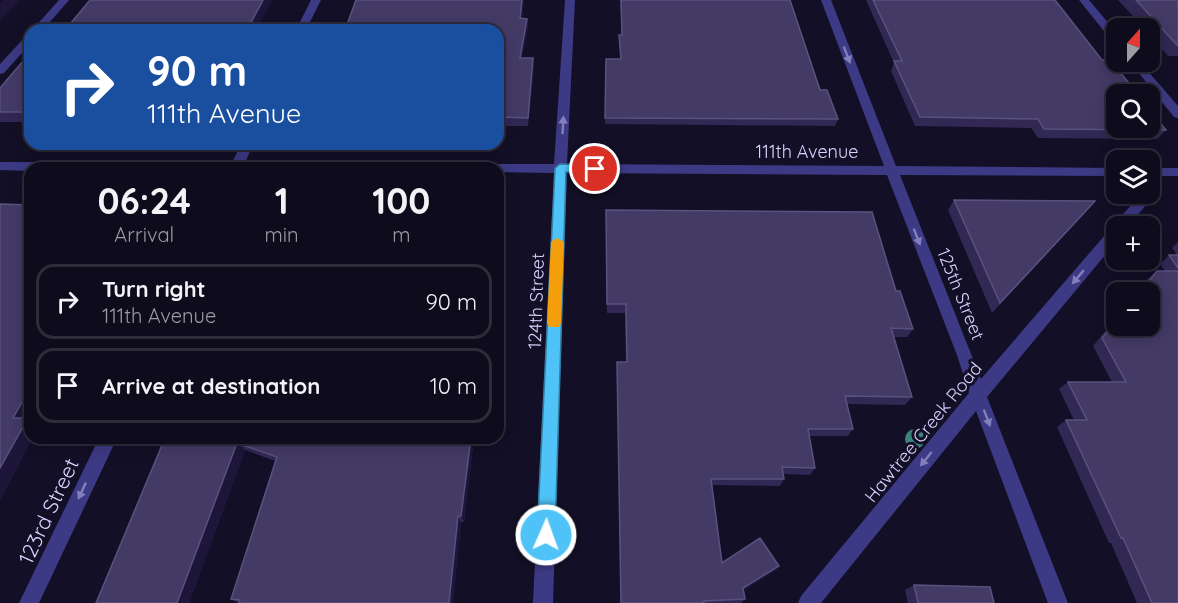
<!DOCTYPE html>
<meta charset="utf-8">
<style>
:root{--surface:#0e0b1c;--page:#171425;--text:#f1f3f6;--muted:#9b9ba3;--line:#2e2b3b}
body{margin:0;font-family:Quicksand,sans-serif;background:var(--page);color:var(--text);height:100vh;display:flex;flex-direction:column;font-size:22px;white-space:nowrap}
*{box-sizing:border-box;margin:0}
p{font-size:20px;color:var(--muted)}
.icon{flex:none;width:33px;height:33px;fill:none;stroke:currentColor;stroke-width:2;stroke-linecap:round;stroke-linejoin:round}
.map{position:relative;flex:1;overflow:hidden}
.drawer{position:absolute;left:24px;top:162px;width:480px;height:282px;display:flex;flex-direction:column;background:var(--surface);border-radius:18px;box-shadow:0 3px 15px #0003,0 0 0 2px var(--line)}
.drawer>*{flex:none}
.banner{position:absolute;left:24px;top:24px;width:480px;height:126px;border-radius:18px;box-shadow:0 3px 15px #0003,0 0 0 2px var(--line);background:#1a4fa0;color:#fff;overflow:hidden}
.needle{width:39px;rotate:21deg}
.controls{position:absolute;left:1106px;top:18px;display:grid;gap:12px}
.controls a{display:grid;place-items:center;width:54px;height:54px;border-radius:12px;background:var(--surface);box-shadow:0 3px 15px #0003,0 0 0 2px var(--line);font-size:30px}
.pin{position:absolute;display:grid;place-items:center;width:51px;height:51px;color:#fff;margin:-26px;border:3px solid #fff;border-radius:50%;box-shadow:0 2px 6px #0007}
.me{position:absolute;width:66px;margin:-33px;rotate:2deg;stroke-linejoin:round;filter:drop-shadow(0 0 4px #0008)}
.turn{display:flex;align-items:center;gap:21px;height:126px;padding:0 24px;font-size:27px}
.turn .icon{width:78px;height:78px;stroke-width:2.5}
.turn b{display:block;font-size:42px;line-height:51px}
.eta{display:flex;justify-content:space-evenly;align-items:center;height:102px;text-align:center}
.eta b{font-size:36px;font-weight:700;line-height:42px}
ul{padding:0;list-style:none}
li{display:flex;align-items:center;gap:18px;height:75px;margin:0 12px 9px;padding:0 12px;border:3px solid var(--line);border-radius:18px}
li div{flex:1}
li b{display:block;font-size:22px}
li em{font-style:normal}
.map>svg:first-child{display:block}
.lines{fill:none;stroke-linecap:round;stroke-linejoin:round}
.minor{fill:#3d3a85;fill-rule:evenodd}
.tree{fill:#3d827b}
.wall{fill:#312854}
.shaded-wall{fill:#1d163a}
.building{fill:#433a66;stroke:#5a527e;stroke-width:1.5}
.oneway{fill:#837fbc}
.route{fill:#4fc3f7;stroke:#337fa1;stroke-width:1.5}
.slow{fill:#f59e0b}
.labels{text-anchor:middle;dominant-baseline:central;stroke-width:6;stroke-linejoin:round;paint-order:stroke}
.street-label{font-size:18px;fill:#d9d4ff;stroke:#130f26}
.near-street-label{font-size:21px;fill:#d9d4ff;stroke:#130f26}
</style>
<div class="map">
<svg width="1178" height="603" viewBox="0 0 1178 603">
<rect width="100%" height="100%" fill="#130f26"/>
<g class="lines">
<!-- minor -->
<path class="minor" d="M59 0H69L43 30H32Z
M311 0H321L306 30H296Z
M565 0H575L567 164 884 166 821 0H831L896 166 1116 168V176L900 175 981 379 1111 228 1115 227 1116 222 1141 194H1149V190L1153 191 1155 194 1153 197 1128 226H1116V242L987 397 1068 603H1048L976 411 821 603H798L801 596 969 393 957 355 887 175 567 173 553 603H533L554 173 498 172V168H492L498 164H554Z
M1079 0H1089L1116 32V42L1112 41Z
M30 35V44L4 73 0 74V64L26 36Z
M1130 62H1140L1178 106V118L1174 117Z
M241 144H253L245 163 365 164 371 168H30V171L0 170V162L232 163Z
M1149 168H1178V176H1149Z
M99 438H117L39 603H19Z"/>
</g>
<!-- trees -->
<circle class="tree" cx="915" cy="439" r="10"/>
<!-- wall -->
<path class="wall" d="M356 0H524L522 19H527L528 27 522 58H533L534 67 528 126H498V30Z
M620 0H790L820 90 838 119 835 126 605 124 606 59H620L619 35H622Z
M866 0H1055L1102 60 1166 130 1157 139 1038 138 1031 128 915 126 891 71 894 63Z
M1118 0H1178V56H1168L1149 34V28H1144Z
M30 53V122H0V88Z
M954 200 1086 212 992 313 948 210Z
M606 219 896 291 913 329 907 337H894L912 397 905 405 847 404 853 429 848 436H809L815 468 810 475 783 474 784 479 780 486 712 485 722 563 774 571 744 590 745 599 741 603H621L617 370V362H626L625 313H607Z
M1178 242V603H1137L1111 543H1109L1057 427 1066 420H1074L1059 389 1068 382H1112L1093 346 1116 318V326L1149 292H1137L1148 279 1157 271H1165L1160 264 1169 255H1177L1172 248Z
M165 438H474L464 522H461L453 603H238L231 599 275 461 245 450 189 603H96Z
M914 585 994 603H908L905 590Z"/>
<!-- shaded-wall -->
<path class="shaded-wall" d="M3 0H20L0 20V3Z
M263 0H272L257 30H247Z
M522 0H524L521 27 520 18Z
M527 19 528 27 521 66 520 58Z
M533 58 534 67 528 126V118Z
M30 388V438H33L0 501V468L13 418Z
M471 438H474L464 522 461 516Z
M237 443 245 450 189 603H177Z
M458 516 461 522 453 603H449Z
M779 566 774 571 740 593 743 588Z"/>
<!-- building -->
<path class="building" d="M90 0H263L247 30H65Z
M356 0H522L520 18 527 19 520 58H533L528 118 498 117V30H345Z
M621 0H790L820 90H827L838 119 605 118 606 59H621L619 35H622Z
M873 0H1055L1102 60H1110L1138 94H1116V128H1149V109L1166 130 1044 129 1038 119 920 117 894 61H902Z
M1136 0H1178V45H1177Z
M30 53V112H0V88Z
M954 200 1095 201 1000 303Z
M0 204 30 205V388L13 418H28L0 468Z
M606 210 872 212 896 291H900L913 329 891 328 912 397 845 396 853 429H808L815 468 782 467 784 479H711L722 563 760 538 779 566 743 588 745 599 704 601V603H621L617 362H627L626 304H607Z
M1169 255H1178V268Z
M1157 271H1178V603H1152L1123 538H1121L1066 420H1087L1068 382H1126L1102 338 1116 321V326H1149V292H1140Z
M165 438H471L461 516H458L449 603H239L240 600 231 599 277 457 237 443 177 603H96Z
M914 585 990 587 994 603H918Z"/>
<!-- one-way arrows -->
<defs><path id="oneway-solid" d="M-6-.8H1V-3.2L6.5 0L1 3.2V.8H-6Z" transform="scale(1.5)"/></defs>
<g class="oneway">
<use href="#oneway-solid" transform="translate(847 55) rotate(69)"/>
<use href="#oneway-solid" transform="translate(563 125) rotate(-87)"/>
<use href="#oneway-solid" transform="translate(917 237) rotate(69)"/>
<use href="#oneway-solid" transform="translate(1078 277) rotate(130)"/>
<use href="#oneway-solid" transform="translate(987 418) rotate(69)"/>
<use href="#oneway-solid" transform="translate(926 459) rotate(129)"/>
<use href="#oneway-solid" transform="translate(82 491) rotate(115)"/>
</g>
<!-- route -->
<path class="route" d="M560 164 595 165 601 169 595 173 566 172 555 535 552 541 546 543 540 541 537 535 555 168Z"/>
<!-- slow -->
<path class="slow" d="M557 238 564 242 561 323 559 327H549L547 323 551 242Z"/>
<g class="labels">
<!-- street labels -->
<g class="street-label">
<text x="807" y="151">111th Avenue</text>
<text transform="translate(961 294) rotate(68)">125th Street</text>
<text transform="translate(536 301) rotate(-88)">124th Street</text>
<text transform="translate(923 432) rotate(-51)">Hawtree Creek Road</text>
</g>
<!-- near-street labels -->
<g class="near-street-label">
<text transform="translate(48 511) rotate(-65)">123rd Street</text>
</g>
</g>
</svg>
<div class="controls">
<a><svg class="needle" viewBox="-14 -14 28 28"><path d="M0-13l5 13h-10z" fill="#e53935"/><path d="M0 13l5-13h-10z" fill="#9b9ba3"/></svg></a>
<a><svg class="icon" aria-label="search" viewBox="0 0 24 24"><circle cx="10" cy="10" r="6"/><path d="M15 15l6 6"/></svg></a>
<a><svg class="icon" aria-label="layers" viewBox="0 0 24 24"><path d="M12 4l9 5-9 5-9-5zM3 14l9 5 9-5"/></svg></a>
<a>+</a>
<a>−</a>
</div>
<div class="pin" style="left:595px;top:169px;background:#d93025"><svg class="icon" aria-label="arrive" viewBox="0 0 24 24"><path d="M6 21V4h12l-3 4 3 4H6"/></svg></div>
<svg class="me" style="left:546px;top:535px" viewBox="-20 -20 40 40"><circle r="17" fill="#4fc3f7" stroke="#fff" stroke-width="3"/><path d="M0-11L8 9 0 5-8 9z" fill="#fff"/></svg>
<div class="banner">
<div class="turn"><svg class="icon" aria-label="right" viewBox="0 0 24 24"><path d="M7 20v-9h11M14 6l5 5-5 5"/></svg><div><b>90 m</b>111th Avenue</div></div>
</div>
<section class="drawer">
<div class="eta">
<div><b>06:24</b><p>Arrival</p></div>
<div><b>1</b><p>min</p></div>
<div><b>100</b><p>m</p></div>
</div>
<ul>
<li><svg class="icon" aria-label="right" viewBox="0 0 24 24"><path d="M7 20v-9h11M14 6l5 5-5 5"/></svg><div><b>Turn right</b><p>111th Avenue</p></div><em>90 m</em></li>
<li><svg class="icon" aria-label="arrive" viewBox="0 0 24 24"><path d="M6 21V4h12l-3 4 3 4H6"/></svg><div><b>Arrive at destination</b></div><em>10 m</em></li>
</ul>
</section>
</div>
